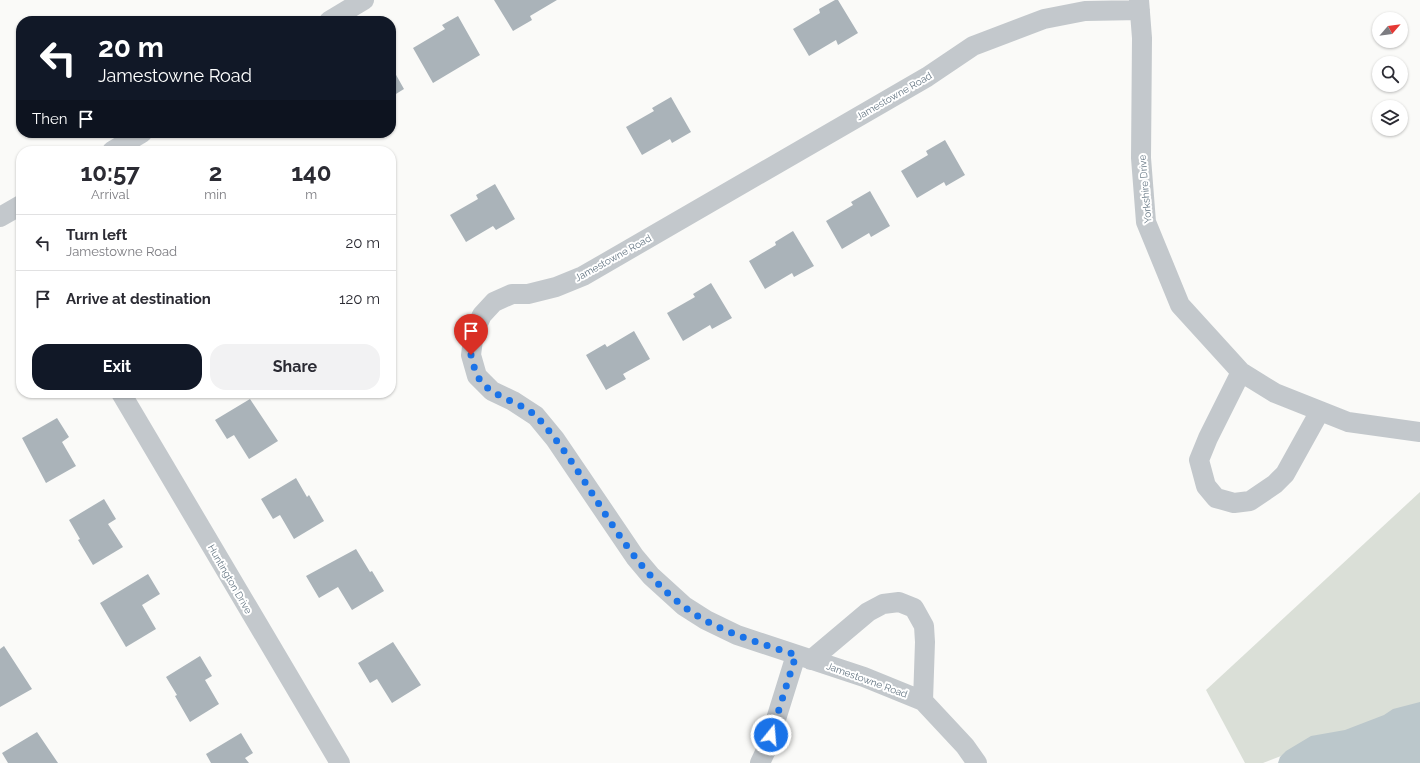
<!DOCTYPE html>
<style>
:root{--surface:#fff;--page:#f2f2f3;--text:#2b2b33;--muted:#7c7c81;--line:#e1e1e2;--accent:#111827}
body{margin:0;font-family:Raleway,sans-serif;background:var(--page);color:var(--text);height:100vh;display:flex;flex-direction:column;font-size:15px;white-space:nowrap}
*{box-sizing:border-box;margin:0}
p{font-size:13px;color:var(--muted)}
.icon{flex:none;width:22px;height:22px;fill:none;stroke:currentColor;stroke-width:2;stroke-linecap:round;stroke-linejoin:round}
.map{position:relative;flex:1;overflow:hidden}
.details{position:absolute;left:16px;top:146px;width:380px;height:252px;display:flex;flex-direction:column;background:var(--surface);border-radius:16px;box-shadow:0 1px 3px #0004}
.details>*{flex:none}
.banner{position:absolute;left:16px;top:16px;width:380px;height:122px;border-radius:16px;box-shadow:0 1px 3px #0004;background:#111827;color:#fff;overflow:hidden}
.needle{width:26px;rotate:62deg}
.controls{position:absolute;left:1372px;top:12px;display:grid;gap:8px}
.controls a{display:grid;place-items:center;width:36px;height:36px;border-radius:50%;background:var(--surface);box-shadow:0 1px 3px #0004;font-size:20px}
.pin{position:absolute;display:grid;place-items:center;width:34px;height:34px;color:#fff;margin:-41px -17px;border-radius:50% 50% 50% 0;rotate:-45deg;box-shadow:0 0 4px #0007}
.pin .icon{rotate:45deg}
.me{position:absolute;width:44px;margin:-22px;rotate:17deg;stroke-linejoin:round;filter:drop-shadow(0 0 3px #0008)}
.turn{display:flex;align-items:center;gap:14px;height:84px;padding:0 16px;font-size:18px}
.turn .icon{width:52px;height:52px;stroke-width:2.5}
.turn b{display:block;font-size:28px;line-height:34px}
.then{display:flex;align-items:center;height:38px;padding:0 16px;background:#0003;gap:8px;font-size:15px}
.eta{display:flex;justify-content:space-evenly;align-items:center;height:68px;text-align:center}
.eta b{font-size:24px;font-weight:700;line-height:28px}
.primary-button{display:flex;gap:8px;margin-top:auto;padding:8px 16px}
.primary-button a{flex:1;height:46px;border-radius:16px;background:var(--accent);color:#fff;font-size:16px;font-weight:700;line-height:46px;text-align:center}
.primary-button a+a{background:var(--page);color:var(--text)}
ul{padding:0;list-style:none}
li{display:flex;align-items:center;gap:12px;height:56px;padding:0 16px;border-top:1px solid var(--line)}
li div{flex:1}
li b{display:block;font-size:15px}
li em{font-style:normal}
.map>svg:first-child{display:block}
.green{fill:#dadfd7}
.water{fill:#bbc7cb}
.building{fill:#aab3b9}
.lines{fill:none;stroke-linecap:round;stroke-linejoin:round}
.minor{stroke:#c3c8cc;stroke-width:20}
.route{stroke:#1a73e8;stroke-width:7;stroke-dasharray:0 12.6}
.labels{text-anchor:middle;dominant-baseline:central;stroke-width:4;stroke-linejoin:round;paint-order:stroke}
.street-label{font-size:10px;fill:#657683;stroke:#fff}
</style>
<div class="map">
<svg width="1420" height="763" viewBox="0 0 1420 763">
<rect width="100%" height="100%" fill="#fafaf8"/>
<!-- green -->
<path class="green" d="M1420 492V703L1263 763H1245L1206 690Z"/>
<!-- water -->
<path class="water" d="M1420 702V763H1278L1280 757 1286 751 1311 736 1345 730 1384 715 1393 709Z"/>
<!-- building -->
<path class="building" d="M494 0H557L530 16 532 20 513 31Z
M835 0H838L858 33 838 45 836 40 809 56 793 29 820 13 819 9Z
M458 16 480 55 433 83 413 48 445 29 442 25Z
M391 66 404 89 391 97Z
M671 97 691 132 672 143 670 139 642 155 626 127 654 111 652 108Z
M945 140 965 175 946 186 944 182 917 198 901 171 928 155 926 151Z
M495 184 515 219 496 230 493 226 466 242 450 215 478 199 476 195Z
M870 191 890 226 871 237 869 233 842 249 826 221 853 205 851 202Z
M793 231 814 266 794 277 792 273 765 289 749 261 776 245 775 242Z
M711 283 732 318 712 329 710 325 683 341 667 313 695 297 693 294Z
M634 331 650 359 623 374 626 379 606 390 586 355 605 344 607 347Z
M250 399 278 441 249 459 234 435 227 439 215 420Z
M57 418 69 437 62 442 76 466 46 483 22 438Z
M296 478 307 497 309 495 324 521 294 539 280 515 273 519 261 499Z
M104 499 116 519 108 524 123 547 93 565 78 540 80 539 69 520Z
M356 549 370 572 372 571 384 591 352 610 338 587 319 598 306 576Z
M148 574 160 594 142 605 156 629 126 647 100 603Z
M393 642 421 685 392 703 377 679 370 683 358 663Z
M4 646 32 689 0 707V649Z
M200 656 212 676 205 680 219 704 190 722 175 696 177 695 166 677Z
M37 732 58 763H8L2 753Z
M241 733 253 753 245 758 249 763H211L206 754Z"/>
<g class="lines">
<!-- minor -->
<path class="minor" d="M1139 0 1142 38 1141 158 1146 222 1180 305 1241 372 1275 393 1348 422 1420 432
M329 21 364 0
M112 151 142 133
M0 217 21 205
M1241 372 1208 438 1199 460 1206 486 1216 498 1234 503 1250 501 1275 484 1285 474 1320 411
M121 393 340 763
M811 660 868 612 883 604 899 602 914 608 924 626 925 642 923 701
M760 763 767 748 796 655
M977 763 965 746 923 701 864 677 737 635 706 620 684 606 651 576 635 557 555 439 536 416 513 401 492 391 477 376 471 355 474 332 482 315 494 302 512 294H528L556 287 583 276 927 77 973 46 1044 19 1085 11 1140 10"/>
</g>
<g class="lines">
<!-- route -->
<path class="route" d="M471 355C473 361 474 369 477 375 488 398 521 400 538 418 591 477 619 557 683 606 716 631 757 642 796 655L771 735"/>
</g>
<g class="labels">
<!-- street labels -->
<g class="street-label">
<text transform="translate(894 96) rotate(-30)">Jamestowne Road</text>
<text transform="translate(1145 189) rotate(-95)">Yorkshire Drive</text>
<text transform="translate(613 258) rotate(-29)">Jamestowne Road</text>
<text transform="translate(230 579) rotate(60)">Huntington Drive</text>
<text transform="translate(867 680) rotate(20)">Jamestowne Road</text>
</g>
</g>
</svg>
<div class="controls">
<a><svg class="needle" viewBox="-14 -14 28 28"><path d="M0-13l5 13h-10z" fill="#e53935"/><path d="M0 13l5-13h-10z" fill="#7c7c81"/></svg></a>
<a><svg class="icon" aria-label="search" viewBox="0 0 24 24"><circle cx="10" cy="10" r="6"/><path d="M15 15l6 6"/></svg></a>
<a><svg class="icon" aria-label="layers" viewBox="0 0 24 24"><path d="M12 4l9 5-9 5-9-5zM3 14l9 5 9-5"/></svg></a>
</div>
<div class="pin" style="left:471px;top:355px;background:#d93025"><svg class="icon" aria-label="arrive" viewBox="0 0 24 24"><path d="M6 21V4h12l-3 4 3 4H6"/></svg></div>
<svg class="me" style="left:771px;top:735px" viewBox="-20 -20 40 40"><circle r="17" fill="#1a73e8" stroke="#fff" stroke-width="3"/><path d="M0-11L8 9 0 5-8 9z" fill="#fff"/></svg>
<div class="banner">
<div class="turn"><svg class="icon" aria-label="left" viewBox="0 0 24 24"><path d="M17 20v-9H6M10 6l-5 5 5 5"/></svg><div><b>20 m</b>Jamestowne Road</div></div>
<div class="then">Then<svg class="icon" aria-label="arrive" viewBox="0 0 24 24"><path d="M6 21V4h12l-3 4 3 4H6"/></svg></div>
</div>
<section class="details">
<div class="eta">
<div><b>10:57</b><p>Arrival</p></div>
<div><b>2</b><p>min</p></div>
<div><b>140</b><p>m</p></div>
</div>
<ul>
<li><svg class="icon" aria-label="left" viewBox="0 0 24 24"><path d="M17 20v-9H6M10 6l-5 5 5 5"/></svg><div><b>Turn left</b><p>Jamestowne Road</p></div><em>20 m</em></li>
<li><svg class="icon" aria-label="arrive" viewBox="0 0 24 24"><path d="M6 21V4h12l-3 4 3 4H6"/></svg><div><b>Arrive at destination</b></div><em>120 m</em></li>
</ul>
<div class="primary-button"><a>Exit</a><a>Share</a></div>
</section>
</div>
